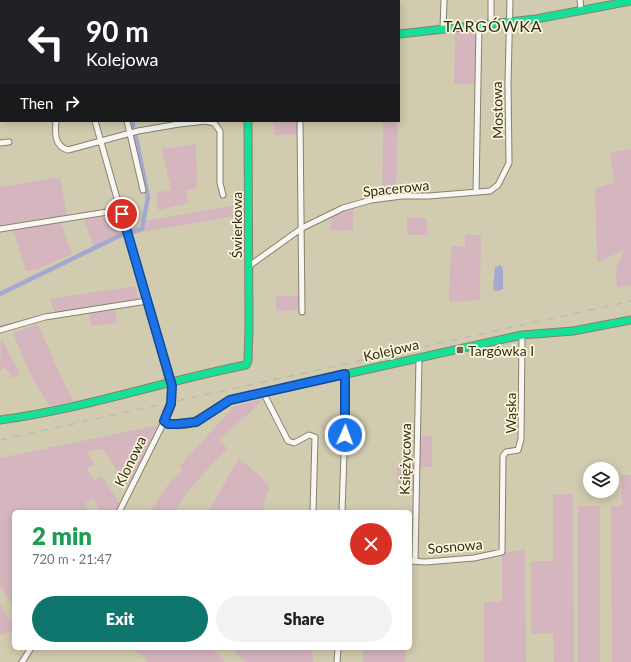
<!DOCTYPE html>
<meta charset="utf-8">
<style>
:root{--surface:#fff;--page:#f2f2f2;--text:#202124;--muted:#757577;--accent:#0f766e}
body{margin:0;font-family:Lato,sans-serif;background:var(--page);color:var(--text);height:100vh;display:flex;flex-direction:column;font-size:15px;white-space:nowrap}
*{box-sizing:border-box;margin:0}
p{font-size:13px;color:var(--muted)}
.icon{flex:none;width:22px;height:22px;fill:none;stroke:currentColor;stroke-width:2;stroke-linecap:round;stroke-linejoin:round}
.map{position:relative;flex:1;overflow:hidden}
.side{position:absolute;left:12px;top:510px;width:400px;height:140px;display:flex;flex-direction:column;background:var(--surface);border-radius:6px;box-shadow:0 2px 10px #0003}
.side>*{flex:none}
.hud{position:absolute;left:0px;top:0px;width:400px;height:122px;box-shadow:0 2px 10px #0003;background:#202124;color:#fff;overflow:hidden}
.fabs{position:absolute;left:583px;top:462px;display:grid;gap:8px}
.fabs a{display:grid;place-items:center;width:36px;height:36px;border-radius:50%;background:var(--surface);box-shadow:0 2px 10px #0003;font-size:20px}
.pin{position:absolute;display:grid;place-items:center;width:34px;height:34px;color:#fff;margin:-17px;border:2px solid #fff;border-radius:50%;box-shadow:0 1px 4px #0007}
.me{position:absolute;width:44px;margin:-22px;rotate:2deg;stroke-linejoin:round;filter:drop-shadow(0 0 3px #0008)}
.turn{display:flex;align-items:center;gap:14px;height:84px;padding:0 20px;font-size:18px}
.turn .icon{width:52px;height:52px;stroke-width:2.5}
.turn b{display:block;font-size:28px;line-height:34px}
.then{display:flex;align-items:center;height:38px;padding:0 20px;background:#0003;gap:8px;font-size:15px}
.round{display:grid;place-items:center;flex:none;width:42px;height:42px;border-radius:21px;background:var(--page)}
.overview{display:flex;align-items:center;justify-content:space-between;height:68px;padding:0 20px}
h1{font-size:24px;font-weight:800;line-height:30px;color:#1e9e55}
.button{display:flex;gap:8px;margin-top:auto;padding:8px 20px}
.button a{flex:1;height:46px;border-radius:24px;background:var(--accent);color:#fff;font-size:16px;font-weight:800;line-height:46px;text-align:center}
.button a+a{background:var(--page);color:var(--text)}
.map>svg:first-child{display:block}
.green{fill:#d6b6be}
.water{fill:#a5a9d2}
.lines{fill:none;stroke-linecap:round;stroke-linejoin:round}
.canal{stroke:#a5a9d2;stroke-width:4.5}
.street-casing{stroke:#87826c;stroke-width:7}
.fast-casing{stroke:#87826c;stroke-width:9}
.street{stroke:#f8f7f3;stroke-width:5}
.fast{stroke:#16e098;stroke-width:7}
.rail{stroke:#bdbcb4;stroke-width:1.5;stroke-dasharray:7 7;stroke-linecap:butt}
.route-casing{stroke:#114b97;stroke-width:10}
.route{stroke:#1a73e8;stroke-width:7}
.poi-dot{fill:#69644c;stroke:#fbf6db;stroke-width:1.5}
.labels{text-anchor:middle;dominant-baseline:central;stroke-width:3.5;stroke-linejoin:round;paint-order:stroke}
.street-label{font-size:14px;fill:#312d17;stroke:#fbf6db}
.poi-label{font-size:14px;fill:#312d17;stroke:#fbf6db;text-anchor:start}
.quarter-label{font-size:16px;letter-spacing:1px;fill:#312d17;stroke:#fbf6db}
</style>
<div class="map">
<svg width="631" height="662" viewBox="0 0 631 662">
<rect width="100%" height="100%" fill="#d1cbaf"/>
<!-- green -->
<path class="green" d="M475 30 478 34 476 84H454L455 33Z
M274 121H298V135H274Z
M383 121H398L396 193 382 194Z
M196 144 197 188 186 190 189 203 158 210 156 193 171 190 162 149Z
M631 149V285L617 288 616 268 624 250 597 263 595 188 614 183 610 152Z
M60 177 67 215 0 225V187Z
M247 203V214L143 232 145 221Z
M353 207V230L331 231V215Z
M111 215 115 218 120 235 94 248 84 219Z
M407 218H427V235H407Z
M61 223 72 254 38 269 26 271 13 230Z
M465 235H481L480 300 449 302 451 246H465Z
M135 286 138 298 136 300 55 312 50 299Z
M276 296H300V310L276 311Z
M115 309 117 323 91 326 89 313Z
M38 324 62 379 74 401 49 406 29 372 13 333Z
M1 337 20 374 12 378 5 367 0 371Z
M263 399 254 409 218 440 227 448 187 492 174 512H149L170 482 183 471 179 467 233 407Z
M158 425 127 487 103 449 87 452 94 465 87 469 94 480 102 476 119 503 115 512H101L93 499 84 504 89 512H14V608L1 586 0 587V458Z
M419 436H432V467H419Z
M239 458 262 478 269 487 262 512H208Z
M397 466H415L414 489H397Z
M621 475H631V662H612L611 506H622Z
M553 494H572L573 502 574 662H554L553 634H531V561H553Z
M578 506H600V662H578Z
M525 549 526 662H484V602H502V553Z
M0 604 14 628V630L2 635H0Z
M134 648H211L225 662H148Z
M231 648H312L313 662H245Z
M363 648H405V662H363Z"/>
<!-- water -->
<path class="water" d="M501 265 503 270V289L498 291 493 290 495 267Z"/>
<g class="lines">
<!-- canal -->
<path class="canal" d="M178 1 180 0
M132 121 133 126
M0 294 119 236 142 229 148 197 136 137"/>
<!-- street casing -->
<g class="street-casing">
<path id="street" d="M53 0 54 1
M193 0V1
M240 0V1
M580 0 581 11
M98 1V0
M307 1V0
M0 15 1 17
M491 24V0
M443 29 444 0
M56 121C55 133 54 146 68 150L138 131 179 124 206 121 214 123 220 131V183L223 195
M95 121 172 392 169 412 119 512
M127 121 143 190
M300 121 302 312
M0 143 9 142
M476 192 479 25
M0 229 120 210
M249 266 302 228 343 208 371 200 402 196H429L490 191 498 185 509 163 508 83 510 0
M0 330 45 317 147 301
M263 392 288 441 294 443 309 435 315 437 313 512
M342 512 346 395 345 374
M415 560 419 358
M410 561 425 562 474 558 502 552 503 456 506 452 518 450 521 439 522 335
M22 662 31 648
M337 662 338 648"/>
</g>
<!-- fast casing -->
<g class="fast-casing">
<path id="fast" d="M399 34 536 19 631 1
M0 92H1
M0 420C83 409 164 381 246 365L248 361 249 328 248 121
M164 421C190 434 208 411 230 400L522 335 573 331 631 320"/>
</g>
<!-- street -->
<use href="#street" class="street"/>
<!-- fast -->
<use href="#fast" class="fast"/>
<!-- rail -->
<path class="rail" d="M0 440 631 301"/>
</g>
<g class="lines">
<!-- route casing -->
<g class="route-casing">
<path id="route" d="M122 214 172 386 171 404 164 421 168 424H177L196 422 230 400 345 374V435"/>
</g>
<!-- route -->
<use href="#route" class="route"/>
</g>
<!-- markers -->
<rect class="poi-dot" x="456" y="346" width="8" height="8" rx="2"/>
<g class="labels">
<!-- street labels -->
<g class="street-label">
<text transform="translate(497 110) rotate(-91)">Mostowa</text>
<text transform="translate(396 188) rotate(-6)">Spacerowa</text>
<text transform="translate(236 225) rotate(-90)">Świerkowa</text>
<text transform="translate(391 350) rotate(-13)">Kolejowa</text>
<text transform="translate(510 413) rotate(-90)">Wąska</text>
<text transform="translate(405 459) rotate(-89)">Księżycowa</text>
<text transform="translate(130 461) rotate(-64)">Klonowa</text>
<text transform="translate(455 546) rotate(-5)">Sosnowa</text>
</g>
<!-- poi labels -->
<g class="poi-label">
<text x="468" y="350">Targówka I</text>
</g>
<!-- quarter labels -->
<g class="quarter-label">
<text x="493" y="25">TARGÓWKA</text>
</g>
</g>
</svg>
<div class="fabs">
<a><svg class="icon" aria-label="layers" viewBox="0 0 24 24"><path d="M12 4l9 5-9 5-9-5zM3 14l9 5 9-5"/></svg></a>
</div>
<div class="pin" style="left:122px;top:214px;background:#d93025"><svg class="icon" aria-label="arrive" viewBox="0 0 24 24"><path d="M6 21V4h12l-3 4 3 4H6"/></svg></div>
<svg class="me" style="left:345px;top:435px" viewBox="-20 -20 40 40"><circle r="17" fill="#1a73e8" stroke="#fff" stroke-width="3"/><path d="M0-11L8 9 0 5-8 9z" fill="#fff"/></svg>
<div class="hud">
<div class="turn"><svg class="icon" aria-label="left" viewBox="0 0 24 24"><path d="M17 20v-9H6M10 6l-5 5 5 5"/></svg><div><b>90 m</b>Kolejowa</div></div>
<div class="then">Then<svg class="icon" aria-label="right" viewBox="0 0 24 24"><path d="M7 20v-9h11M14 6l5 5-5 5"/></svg></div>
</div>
<section class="side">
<div class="overview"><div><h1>2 min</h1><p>720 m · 21:47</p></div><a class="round" style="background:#d93025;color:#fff"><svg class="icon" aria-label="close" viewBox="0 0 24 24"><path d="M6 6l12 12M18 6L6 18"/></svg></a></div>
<div class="button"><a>Exit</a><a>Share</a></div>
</section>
</div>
